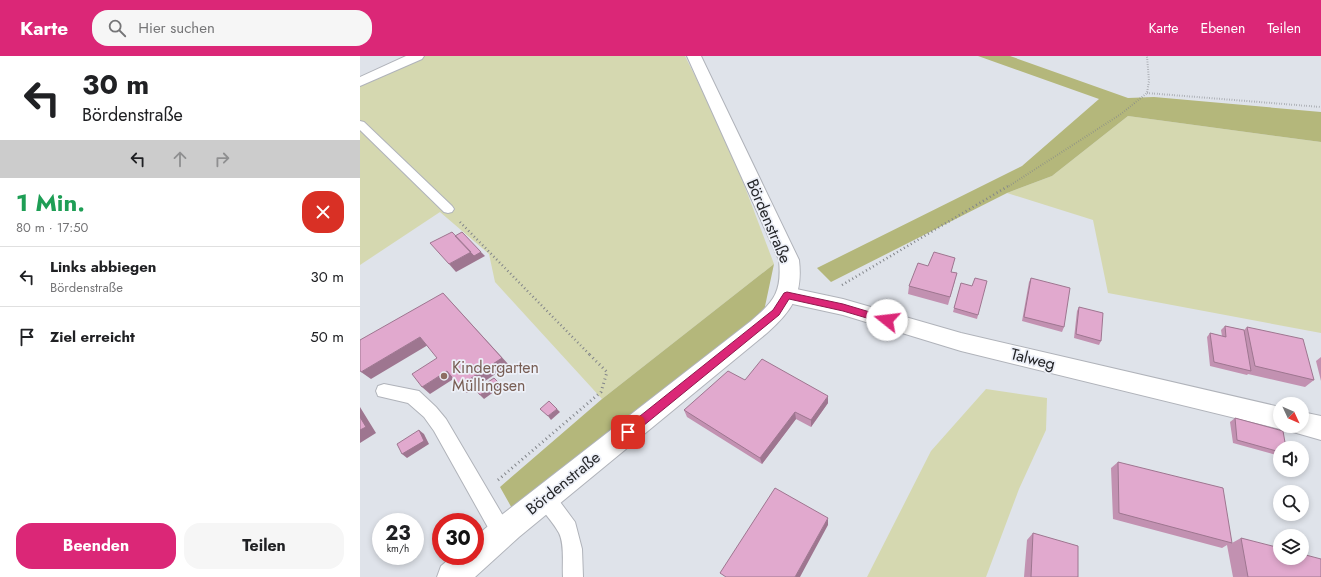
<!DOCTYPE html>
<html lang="de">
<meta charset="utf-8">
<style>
:root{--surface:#fff;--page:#f6f6f6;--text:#202124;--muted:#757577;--line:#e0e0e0;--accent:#db2777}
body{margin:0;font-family:Jost,sans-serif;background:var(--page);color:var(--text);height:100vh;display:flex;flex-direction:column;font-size:15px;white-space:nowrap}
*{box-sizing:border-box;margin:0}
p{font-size:13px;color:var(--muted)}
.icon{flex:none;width:22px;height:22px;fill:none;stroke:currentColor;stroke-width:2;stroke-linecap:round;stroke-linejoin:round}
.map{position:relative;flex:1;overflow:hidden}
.side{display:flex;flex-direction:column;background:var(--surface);width:360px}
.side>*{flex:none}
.hud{background:#fff;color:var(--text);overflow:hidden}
.needle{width:26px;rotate:134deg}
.tools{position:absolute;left:913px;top:341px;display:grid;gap:8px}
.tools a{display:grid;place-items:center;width:36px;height:36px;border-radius:50%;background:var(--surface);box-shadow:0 2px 6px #0003;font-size:20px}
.speed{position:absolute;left:12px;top:457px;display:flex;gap:8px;font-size:20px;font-weight:700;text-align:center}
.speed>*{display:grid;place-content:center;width:52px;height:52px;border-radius:50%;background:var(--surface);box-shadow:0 2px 6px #0003;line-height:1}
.speed small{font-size:10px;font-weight:400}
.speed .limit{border:6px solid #d22;background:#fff;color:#111}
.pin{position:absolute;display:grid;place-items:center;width:34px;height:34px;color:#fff;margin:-17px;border-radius:8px;box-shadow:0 2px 6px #0006}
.me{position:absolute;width:44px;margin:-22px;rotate:286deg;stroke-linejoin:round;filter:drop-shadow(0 0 3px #0008)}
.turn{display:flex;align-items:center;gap:14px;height:84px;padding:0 16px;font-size:18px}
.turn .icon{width:52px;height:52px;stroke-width:2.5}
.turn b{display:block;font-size:28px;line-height:34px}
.lanes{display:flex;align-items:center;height:38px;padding:0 16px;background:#0003;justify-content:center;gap:20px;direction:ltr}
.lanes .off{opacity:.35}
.round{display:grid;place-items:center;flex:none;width:42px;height:42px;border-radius:16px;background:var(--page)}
.headline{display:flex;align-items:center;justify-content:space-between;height:68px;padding:0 16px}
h1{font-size:24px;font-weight:700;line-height:30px;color:#1e9e55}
.cta{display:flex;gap:8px;margin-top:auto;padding:8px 16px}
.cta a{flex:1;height:46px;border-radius:16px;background:var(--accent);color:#fff;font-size:16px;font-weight:700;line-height:46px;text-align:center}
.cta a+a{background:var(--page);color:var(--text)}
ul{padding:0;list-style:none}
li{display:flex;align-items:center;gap:12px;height:60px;padding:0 16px;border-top:1px solid var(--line)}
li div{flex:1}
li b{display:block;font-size:15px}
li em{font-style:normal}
header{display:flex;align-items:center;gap:24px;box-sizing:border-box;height:56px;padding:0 20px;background:var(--accent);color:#fff}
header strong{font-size:19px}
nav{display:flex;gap:22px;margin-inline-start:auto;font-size:14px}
.search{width:280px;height:36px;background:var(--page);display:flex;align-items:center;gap:10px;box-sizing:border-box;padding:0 14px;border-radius:16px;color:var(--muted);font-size:15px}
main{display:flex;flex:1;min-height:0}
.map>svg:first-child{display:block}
.green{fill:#d5d8b0}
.forest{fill:#b4b77b}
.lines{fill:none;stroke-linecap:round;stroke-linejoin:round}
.service-casing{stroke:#b0b3ba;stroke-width:2}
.minor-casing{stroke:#b0b3ba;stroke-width:2}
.tertiary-casing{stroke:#b0b3ba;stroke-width:2}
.path-far2{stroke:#82858a;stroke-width:2;stroke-dasharray:0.5 2;stroke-linecap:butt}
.path-far1{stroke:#82858a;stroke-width:2.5;stroke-dasharray:1 3;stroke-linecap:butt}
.path{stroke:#82858a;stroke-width:3;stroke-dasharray:1 3.5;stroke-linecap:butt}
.service{fill:#fff;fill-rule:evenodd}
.minor{fill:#fff;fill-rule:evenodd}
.tertiary{fill:#fff;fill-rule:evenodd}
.wall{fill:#c291b1}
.shaded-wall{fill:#9e7690}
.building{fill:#e1a9ce;stroke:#9e7690}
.route{fill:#db2777;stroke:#8e194d}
.education-dot{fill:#8d6e63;stroke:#edf0f8;stroke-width:1.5}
.labels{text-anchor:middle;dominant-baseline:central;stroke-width:3.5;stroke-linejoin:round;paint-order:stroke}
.street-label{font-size:16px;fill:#242528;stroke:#edf0f8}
.education-label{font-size:16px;fill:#785e54;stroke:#edf0f8;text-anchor:start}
</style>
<header>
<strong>Karte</strong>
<div class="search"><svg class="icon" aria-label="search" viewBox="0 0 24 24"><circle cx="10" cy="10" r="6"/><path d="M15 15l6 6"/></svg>Hier suchen</div>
<nav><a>Karte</a><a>Ebenen</a><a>Teilen</a></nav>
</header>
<main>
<section class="side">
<div class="hud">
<div class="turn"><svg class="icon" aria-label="left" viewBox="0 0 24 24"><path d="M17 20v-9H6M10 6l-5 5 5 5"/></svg><div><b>30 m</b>Bördenstraße</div></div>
<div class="lanes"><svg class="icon" aria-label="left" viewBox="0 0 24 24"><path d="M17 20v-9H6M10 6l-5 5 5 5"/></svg><svg class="icon off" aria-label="ahead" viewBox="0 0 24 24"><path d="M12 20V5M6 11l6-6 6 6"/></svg><svg class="icon off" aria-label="right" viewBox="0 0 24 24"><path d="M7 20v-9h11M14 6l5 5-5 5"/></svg></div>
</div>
<div class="headline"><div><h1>1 Min.</h1><p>80 m · 17:50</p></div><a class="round" style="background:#d93025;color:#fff"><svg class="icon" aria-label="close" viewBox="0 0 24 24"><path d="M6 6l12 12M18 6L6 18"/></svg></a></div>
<ul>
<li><svg class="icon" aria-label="left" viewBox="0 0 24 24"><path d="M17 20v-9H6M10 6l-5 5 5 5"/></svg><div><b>Links abbiegen</b><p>Bördenstraße</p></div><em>30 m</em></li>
<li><svg class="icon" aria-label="arrive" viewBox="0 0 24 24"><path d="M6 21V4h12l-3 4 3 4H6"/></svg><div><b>Ziel erreicht</b></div><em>50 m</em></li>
</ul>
<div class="cta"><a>Beenden</a><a>Teilen</a></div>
</section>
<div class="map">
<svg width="961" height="521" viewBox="0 0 961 521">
<rect width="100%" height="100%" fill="#dfe3ea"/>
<!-- green -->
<path class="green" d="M62 0H325L368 86 414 208 242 343 135 226 129 198 80 156 0 209V28Z
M768 60 961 86V277L748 237 733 164 647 137 692 120Z
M626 333 687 342 686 374 659 433 626 521H507L571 395Z"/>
<!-- forest -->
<path class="forest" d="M618 0H650L768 42 794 41 961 56V86L768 60 692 120 647 137 471 226 457 212 662 110 739 43Z
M414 208 404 255 154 456 140 431 242 343Z"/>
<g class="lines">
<!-- service casing -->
<g class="service-casing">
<path id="service" d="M0 65 4 66 92 150 94 153 92 156 88 157 84 156 0 74Z
M24 328 59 335 76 351 86 363 149 470 152 477 149 484 142 487 135 484 74 375 64 361 48 347 18 340 16 335 18 330Z
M185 432 192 435 215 466 222 493 223 521H203C202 508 205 489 199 477 192 464 181 455 175 442L178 435Z"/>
</g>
<!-- minor casing -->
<g class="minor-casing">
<path id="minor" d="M46 0H64L62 3 0 30V21Z
M427 231 483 243 601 277 920 351V370H929L920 373 601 295 483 259 419 245 416 239 419 233Z
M942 356 961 360V384L933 376 930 370H942Z"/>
</g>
<!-- tertiary casing -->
<g class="tertiary-casing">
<path id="tertiary" d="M327 0H341L439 204C443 239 432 255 407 277L159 481 115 521H77L81 510 93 500H115V481L139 461 391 265C415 245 422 235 419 204Z"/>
</g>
<!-- path-far2 -->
<path class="path-far2" d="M787 37 961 51
M649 130 761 58 787 37 789 25 787 0"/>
<!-- path-far1 -->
<path class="path-far1" d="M100 166 230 299
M482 229 650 129"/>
<!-- path -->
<path class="path" d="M138 424 241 336 247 316 229 298"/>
<!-- service -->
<use href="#service" class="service"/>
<!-- minor -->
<use href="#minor" class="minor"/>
<!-- tertiary -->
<use href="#tertiary" class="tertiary"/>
</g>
<!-- wall -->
<path class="wall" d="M568 210H593L591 216 595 225 588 249 548 238 549 230Z
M671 222 704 271 702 276 662 265 669 226Z
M601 227 618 259 617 263 593 256Z
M719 251 741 285 739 289 714 282 717 255Z
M865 270 884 274 887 271 954 324 945 331 888 318 887 319 850 310 847 281 850 277 862 280 861 274Z
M961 301V325L956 305Z
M385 324 468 347 451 371 436 363 402 408 327 361 324 354Z
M875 362 920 392V400L873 387 870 366Z
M758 406 872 487 881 482 961 521H873L867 489 862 492 753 463 751 412Z
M673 477 718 521H664L667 484Z"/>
<!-- shaded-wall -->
<path class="shaded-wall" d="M111 196H121L125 200 96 216 89 208Z
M83 237 149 309 107 337 99 330Z
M60 281 68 289 11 323 1 316Z
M87 315 95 322 70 338 62 331Z
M134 322 142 330 124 343 120 339Z
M468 340V347L451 371V364Z
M0 351 16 377 0 387Z
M197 353 200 356 191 364 188 360Z
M435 356 436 363 402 408 400 402Z
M59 374 64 378 69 388 47 402 42 398Z
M468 462V469L440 521H435Z"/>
<!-- building -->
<path class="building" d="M92 176 111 196 89 208 70 187Z
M102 176 121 196 114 200 95 180Z
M574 196 595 202 591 216 597 217 590 241 549 230 558 207 568 210Z
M615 222 627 225 618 259 594 252 601 227 612 230Z
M671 222 710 232 704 271 664 261Z
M83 237 142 302 99 330 87 315 62 331 52 318 77 302 60 281 1 316 0 314V284Z
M719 251 743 257 741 285 716 278Z
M865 270 884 274 891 315 854 306 850 277 866 281Z
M887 271 943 283 954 324 895 310Z
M402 303 468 340 451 364 435 356 400 402 324 354 368 315 385 324Z
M134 322 138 326 120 339 116 334Z
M189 345 197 353 188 360 180 353Z
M0 361 6 371 0 374Z
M875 362 923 375 926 392H920V396L877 384Z
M59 374 64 385 42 398 37 388Z
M758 406 863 432 872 487 759 457Z
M415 432 468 462 435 521H366L360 517Z
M673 477 718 490V521H671Z
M881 482 920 492V502H942V498L961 503V521H888Z"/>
<!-- route -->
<path class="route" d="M427 236 483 248 530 262 532 264 527 268 483 255 429 243 419 259 272 379 268 381 265 379 263 376 265 372 413 254 424 237Z"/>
<!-- markers -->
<circle class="education-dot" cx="84" cy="320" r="4"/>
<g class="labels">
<!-- street labels -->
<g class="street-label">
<text transform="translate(409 165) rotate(67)">Bördenstraße</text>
<text transform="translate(673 303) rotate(14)">Talweg</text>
<text transform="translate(203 427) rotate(-39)">Bördenstraße</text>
</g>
<!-- education labels -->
<g class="education-label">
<text x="92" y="311">Kindergarten<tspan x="92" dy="18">Müllingsen</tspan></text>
</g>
</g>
</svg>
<div class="tools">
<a><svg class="needle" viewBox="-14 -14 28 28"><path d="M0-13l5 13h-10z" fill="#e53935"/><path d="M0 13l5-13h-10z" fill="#757577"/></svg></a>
<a><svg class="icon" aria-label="sound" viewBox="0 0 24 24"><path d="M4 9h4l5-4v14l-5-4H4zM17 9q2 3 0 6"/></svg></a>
<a><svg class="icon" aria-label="search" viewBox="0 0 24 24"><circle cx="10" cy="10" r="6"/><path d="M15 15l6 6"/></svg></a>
<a><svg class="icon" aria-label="layers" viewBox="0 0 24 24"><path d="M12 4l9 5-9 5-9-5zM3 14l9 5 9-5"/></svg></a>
</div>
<div class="speed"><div>23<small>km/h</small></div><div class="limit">30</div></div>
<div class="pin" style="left:268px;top:376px;background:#d93025"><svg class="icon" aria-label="arrive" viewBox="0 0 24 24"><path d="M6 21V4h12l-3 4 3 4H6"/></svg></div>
<svg class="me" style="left:527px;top:264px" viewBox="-20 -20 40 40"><circle r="19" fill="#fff"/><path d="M0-13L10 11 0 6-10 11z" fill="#db2777"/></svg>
</div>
</main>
